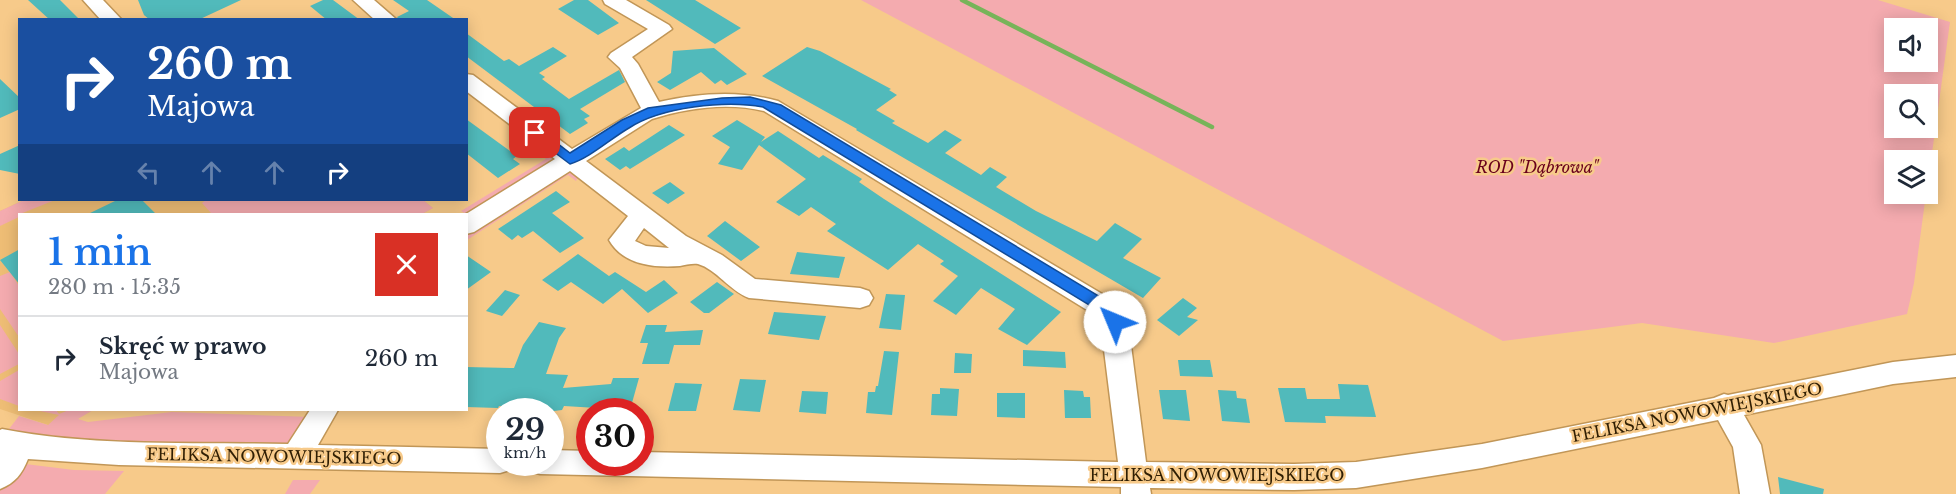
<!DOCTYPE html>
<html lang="pl">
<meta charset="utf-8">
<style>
:root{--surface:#fff;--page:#f6f6f7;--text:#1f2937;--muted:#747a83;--line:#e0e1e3;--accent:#1a73e8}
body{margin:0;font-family:"Libre Baskerville",serif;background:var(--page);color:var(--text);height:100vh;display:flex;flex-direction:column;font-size:22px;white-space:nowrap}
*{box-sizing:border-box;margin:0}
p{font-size:20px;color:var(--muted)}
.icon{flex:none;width:33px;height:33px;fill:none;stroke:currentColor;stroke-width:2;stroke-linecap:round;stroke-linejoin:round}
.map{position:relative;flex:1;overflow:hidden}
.drawer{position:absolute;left:18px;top:213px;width:450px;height:198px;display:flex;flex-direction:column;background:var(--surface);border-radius:0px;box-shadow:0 3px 15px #0003}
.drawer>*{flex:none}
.guide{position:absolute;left:18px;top:18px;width:450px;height:183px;border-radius:0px;box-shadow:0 3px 15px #0003;background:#1a4fa0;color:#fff;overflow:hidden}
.buttons{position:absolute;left:1884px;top:18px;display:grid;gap:12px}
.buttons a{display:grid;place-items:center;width:54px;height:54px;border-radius:0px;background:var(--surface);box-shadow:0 3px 15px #0003;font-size:30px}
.speed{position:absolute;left:486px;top:398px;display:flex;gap:12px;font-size:30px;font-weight:700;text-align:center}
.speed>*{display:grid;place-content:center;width:78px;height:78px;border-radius:50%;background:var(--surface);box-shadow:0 3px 15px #0003;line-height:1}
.speed small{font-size:15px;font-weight:400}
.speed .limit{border:9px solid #d22;background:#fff;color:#111}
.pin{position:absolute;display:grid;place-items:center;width:51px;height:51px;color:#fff;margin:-26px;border-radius:12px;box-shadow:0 3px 9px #0006}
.me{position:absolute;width:66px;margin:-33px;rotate:315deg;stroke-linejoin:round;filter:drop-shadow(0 0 4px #0008)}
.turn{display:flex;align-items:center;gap:21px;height:126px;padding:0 30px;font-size:27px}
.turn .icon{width:78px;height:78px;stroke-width:2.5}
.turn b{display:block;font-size:42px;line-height:51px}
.lanes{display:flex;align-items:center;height:57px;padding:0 30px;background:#0003;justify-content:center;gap:30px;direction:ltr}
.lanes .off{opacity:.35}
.round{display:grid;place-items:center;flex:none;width:63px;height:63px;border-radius:0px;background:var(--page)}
.headline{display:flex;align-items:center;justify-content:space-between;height:102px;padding:0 30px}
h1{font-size:36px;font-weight:600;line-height:45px;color:var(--accent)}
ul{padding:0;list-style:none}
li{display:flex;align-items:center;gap:18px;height:84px;padding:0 30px;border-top:2px solid var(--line)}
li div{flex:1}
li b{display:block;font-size:22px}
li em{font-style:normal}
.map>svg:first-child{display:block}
.built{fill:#eebd75}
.green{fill:#f4abaf;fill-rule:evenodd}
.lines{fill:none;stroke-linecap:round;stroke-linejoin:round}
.stream{stroke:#77b459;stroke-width:4.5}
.building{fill:#51babb}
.minor-casing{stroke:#c19657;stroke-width:3}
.minor{fill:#fff;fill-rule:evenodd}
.route{fill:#1a73e8;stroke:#114b97;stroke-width:1.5}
.labels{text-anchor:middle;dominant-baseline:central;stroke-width:5;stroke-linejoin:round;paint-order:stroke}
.park-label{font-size:16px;font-style:italic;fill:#69001c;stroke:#f7ca8a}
.street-label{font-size:16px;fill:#2f1e03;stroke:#f7ca8a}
</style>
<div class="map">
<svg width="1956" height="494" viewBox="0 0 1956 494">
<rect width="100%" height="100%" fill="#f7ca8a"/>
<!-- built -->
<path class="built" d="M24 200H423L433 208 422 214H20V410H93L65 426 48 425 0 409V211Z"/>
<!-- green -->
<path class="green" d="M861 0H1878L1950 22 1928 182V160H1894V194H1926L1914 283 1907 314 1774 343 1642 323 1503 341ZM1894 28H1928V62H1894ZM1894 94H1928V128H1894Z
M545 148 556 158 554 163 466 214 461 211 546 159 539 152Z
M569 169 579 175 576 181 568 175 467 240V233Z
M24 200H55L20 214 19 217 0 226V211Z
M206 200H423L433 208 422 214H209L211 213 202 203Z
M10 272 19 286V337L0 309V276Z
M0 325 19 354V364L0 374Z
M19 370V406L0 399V381Z
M35 410H56L59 414 69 410H93L78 419 88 422 172 412 311 417 297 437 283 447C192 445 98 449 9 429L19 416 48 425 59 415Z
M9 462 74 470 124 471 105 494H0V464Z
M293 480H320L310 494H285Z"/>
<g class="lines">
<!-- stream -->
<path class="stream" d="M962 0 1212 127"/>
</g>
<!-- building -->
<path class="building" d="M28 0H60L80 20H50Z
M138 0H241L198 20H150L144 15Z
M323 0H333L360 20H327L310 6Z
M393 0H427L456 20H399L397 17 409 11Z
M574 0H588L619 23 598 35 558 9Z
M646 0H695L741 28 715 44Z
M466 33 504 61 509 59 519 66 553 47 567 56 539 73 545 77 542 79 569 99 619 70 625 82 580 109 590 116 584 119 588 123 570 134 466 56Z
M807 47 820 51 891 89 889 90 897 95 876 110 895 121 892 123 928 143 945 130 962 140 945 153 981 175 990 167 1007 177 996 187 1036 211 1097 241 1115 223 1142 239 1123 258 1161 278 1143 298 856 130 857 129 762 76Z
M714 48 747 74 727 85 721 80 715 84 701 72 670 90 657 82 671 73 673 51Z
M0 79 20 98V109L0 118Z
M466 119 517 156 513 159 520 164 498 178 466 153Z
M737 120 765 137 761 142 778 131 819 158 823 155 862 179 859 182 884 199 1061 312 1027 345 998 329 1015 309 981 288 956 315 945 308 933 301 958 276 940 264 944 261 918 244 888 270 827 231 836 224 811 207 799 216 776 202 806 179 759 145 742 170 718 164 730 147 712 136Z
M669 125 685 135 630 169 626 166 620 170 605 159 624 147 629 151Z
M20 145V174L0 170V154Z
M670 182 685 193 668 204 652 193Z
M556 191 570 202 552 213 584 238 560 253 533 231 522 238 518 235 512 240 498 229Z
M117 200H142L156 214H88Z
M725 221 760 247 741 261 707 236Z
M20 249V285L0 260Z
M797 252 845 257 839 278 790 274Z
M578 254 609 276 615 272 646 292 664 280 678 293 648 313 622 289 603 304 571 282 558 291 542 280Z
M466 255 491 272 466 290Z
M717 282 734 294 709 313H704L690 302Z
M505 290 520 295 502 316 486 311Z
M886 294 905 295 901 330 879 328Z
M1183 298 1197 308 1187 317 1198 320 1179 336 1157 320Z
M774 312 826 316 819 340 768 334Z
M539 322 566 328 559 338 546 374 568 375 563 388 611 384 613 378H639L630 410 564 406 562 410 554 411 499 406 498 408 466 407V367L514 368 523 345Z
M646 325H667L665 332 703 330 700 345H674L669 364H642L648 343H640Z
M1023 350 1065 352 1066 368 1023 366Z
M884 351 899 352 892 415 866 413 868 392H875L876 386H878Z
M955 353 972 354 971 373H954Z
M1178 360H1210L1213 377 1180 376Z
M740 379 766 380 760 412 733 410Z
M675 383 702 384 696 411H668Z
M1338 384 1368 385 1376 417 1325 416 1326 423 1285 422 1278 388H1305L1307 399H1340Z
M940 388 959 389 957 416 931 415 932 394H940Z
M1064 390 1083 391 1084 397H1090L1091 418H1065Z
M1159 390H1186L1190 421 1163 419Z
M1218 390 1236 391 1237 398 1246 399 1250 423 1222 421Z
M802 391 828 392 826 414 799 412Z
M997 393H1025V418L997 417Z
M1778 477 1824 489 1823 494H1780Z"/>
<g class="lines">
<!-- minor casing -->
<g class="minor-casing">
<path id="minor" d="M83 0H103L122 20H101Z
M353 0H374L397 20H375Z
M603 0H626L669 25 672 29 632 57 638 64 659 102C699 93 739 90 778 101L1119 304 1128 322 1146 462 1294 464 1356 462 1482 444 1714 398 1724 394 1728 395 1893 362 1956 355V377L1893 384 1744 415 1761 445 1770 494H1740L1733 447 1718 420 1482 468 1356 488 1294 490 1150 488 1151 494H1121V487L540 474 530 471 526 462H550V450L590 451V462H640V452L1118 462 1100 318 764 111C728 102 686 108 652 119L586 161 686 236 722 255 755 279 860 288 869 291 873 298 869 305 860 308 749 298C730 291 716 269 698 264 693 263 685 265 680 266 654 268 623 265 609 240L628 216 570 171 474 232 466 234V214L555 159 466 91V74L473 75 572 149 641 108 620 68 608 57 611 53 648 29 605 4ZM644 228 669 248 646 246 635 241Z
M310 410H338L318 445 500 449V462H514L510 470 500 473 119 465 28 459C22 474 15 483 0 489V430L2 429C95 447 194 442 288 444Z"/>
</g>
<!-- minor -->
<use href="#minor" class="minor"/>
</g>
<!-- route -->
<path class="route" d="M750 97 781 105 1107 301 1118 310 1123 322 1121 326H1110L1107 318 1096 309 763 107C725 100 661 107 629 128 610 139 590 158 570 164L529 133 531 130H540L570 153 622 120 648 108 722 98Z"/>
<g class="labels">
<!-- park labels -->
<g class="park-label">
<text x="1537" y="167">ROD "Dąbrowa"</text>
</g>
<!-- street labels -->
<g class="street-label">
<text transform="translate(1697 412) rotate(-11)">FELIKSA NOWOWIEJSKIEGO</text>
<text transform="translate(274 456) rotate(1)">FELIKSA NOWOWIEJSKIEGO</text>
<text x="1217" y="475">FELIKSA NOWOWIEJSKIEGO</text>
</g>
</g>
</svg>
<div class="buttons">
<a><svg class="icon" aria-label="sound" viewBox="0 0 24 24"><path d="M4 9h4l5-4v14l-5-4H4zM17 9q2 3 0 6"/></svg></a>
<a><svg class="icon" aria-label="search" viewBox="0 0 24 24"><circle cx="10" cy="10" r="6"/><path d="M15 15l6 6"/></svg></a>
<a><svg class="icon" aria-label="layers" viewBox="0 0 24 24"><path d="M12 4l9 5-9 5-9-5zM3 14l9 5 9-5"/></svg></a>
</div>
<div class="speed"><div>29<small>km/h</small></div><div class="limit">30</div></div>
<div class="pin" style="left:535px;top:133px;background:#d93025"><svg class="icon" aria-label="arrive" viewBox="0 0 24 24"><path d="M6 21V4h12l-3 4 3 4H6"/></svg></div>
<svg class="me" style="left:1115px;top:322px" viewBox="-20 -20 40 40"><circle r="19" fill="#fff"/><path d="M0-13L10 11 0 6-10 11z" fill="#1a73e8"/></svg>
<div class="guide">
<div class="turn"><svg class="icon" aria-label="right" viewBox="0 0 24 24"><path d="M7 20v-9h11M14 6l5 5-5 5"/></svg><div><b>260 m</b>Majowa</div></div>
<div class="lanes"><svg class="icon off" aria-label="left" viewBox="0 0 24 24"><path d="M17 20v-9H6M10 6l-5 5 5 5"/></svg><svg class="icon off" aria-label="ahead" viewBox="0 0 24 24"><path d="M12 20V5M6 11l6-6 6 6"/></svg><svg class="icon off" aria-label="ahead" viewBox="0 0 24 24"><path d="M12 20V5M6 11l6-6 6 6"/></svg><svg class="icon" aria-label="right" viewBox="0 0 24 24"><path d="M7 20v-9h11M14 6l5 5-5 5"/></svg></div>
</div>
<section class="drawer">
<div class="headline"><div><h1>1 min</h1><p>280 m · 15:35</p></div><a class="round" style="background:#d93025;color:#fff"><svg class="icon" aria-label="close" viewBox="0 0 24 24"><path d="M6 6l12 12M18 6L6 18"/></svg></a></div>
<ul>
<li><svg class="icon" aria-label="right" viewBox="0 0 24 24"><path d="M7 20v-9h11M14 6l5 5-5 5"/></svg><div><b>Skręć w prawo</b><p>Majowa</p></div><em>260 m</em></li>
</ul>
</section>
</div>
